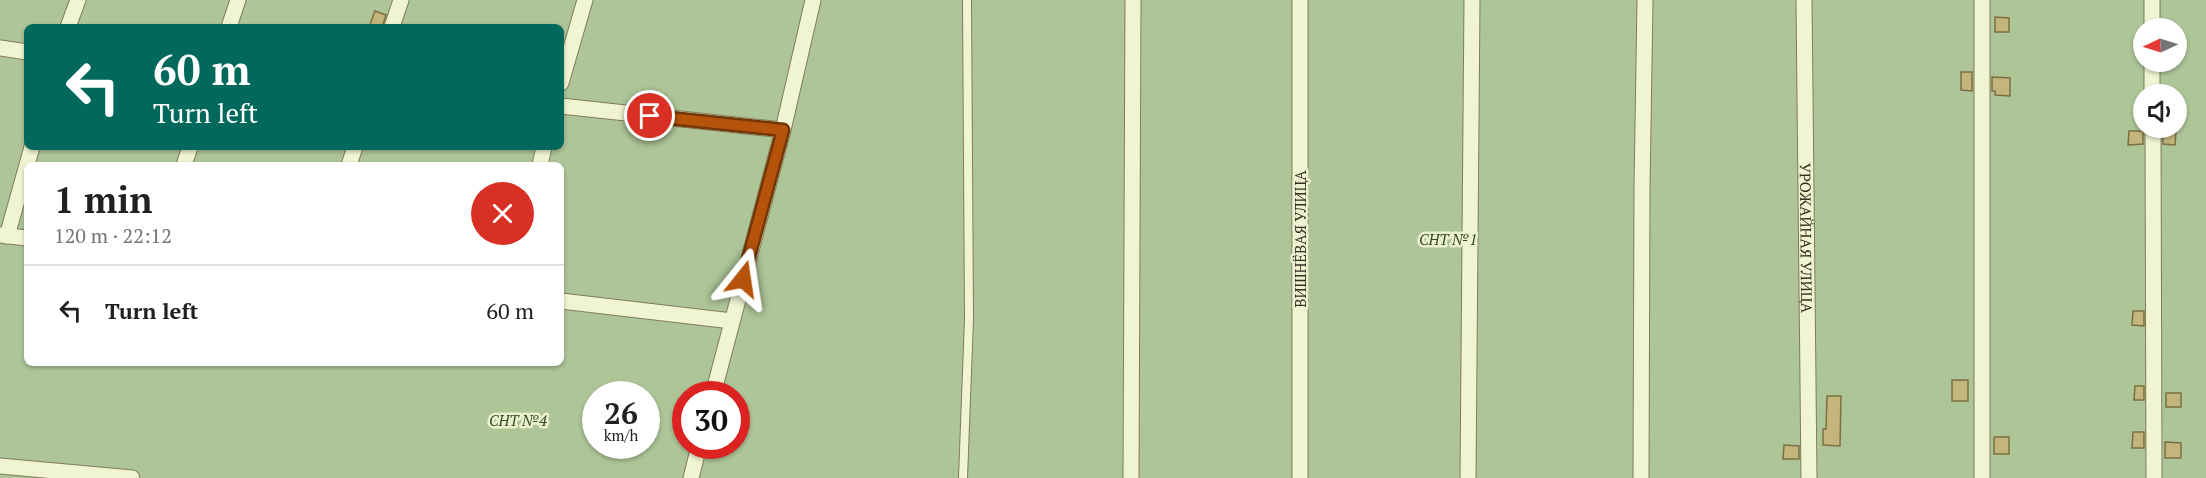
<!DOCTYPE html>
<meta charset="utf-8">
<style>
:root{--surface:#fff;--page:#f2f2f2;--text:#202124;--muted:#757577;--line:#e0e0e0}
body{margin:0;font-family:"PT Serif",serif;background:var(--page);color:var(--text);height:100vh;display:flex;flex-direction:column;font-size:22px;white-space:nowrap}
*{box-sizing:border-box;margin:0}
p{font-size:20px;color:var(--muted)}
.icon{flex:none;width:33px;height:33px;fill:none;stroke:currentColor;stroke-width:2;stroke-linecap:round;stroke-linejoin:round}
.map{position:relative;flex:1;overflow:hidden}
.panel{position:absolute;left:24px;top:162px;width:540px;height:204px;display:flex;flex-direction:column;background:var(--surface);border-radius:9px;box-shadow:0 2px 4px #0004}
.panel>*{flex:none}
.banner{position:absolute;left:24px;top:24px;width:540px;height:126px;border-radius:9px;box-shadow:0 2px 4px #0004;background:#00695c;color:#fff;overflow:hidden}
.needle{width:39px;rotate:266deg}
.tools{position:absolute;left:2133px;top:18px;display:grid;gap:12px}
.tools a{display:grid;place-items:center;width:54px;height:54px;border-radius:50%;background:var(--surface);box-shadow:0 2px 4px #0004;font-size:30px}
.speed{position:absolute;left:582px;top:381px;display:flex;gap:12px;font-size:30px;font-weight:700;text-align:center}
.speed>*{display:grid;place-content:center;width:78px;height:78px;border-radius:50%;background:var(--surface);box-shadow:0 2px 4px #0004;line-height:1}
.speed small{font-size:15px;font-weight:400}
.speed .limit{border:9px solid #d22;background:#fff;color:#111}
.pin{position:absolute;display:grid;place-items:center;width:51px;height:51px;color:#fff;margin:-26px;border:3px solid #fff;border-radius:50%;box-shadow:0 2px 6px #0007}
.me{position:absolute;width:66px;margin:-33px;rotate:15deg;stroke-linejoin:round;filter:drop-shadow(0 0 4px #0008)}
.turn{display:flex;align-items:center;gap:21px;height:126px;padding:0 30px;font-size:27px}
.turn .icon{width:78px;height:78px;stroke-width:2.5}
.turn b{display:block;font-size:42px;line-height:51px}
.round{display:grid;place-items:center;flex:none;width:63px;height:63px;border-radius:32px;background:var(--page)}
.summary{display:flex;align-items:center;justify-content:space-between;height:102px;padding:0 30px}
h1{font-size:36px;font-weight:600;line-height:45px}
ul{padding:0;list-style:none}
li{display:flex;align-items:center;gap:18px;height:90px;padding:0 30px;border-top:2px solid var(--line)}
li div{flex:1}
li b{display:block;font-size:22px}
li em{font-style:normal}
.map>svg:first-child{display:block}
.green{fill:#adc597;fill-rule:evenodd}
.building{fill:#c3b57b;stroke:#7c7043;stroke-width:1.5}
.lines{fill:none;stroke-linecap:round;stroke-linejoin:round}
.service-casing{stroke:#807d5b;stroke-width:10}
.minor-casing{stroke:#807d5b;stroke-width:17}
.service{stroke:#f1f4d3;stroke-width:8}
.minor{stroke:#f1f4d3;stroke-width:15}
.route-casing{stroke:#753606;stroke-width:15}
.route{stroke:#b45309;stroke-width:10}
.labels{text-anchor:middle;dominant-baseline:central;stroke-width:5;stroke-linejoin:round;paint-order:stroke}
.street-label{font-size:15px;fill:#312f1d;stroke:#edf1d0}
.park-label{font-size:15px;font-style:italic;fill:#344b26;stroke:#edf1d0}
</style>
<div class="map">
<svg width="2206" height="478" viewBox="0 0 2206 478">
<rect width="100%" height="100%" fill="#e5e8c1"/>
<!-- green -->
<path class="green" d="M0 0H2206V478H0ZM27 27H561V147H27ZM2144 28H2176V62H2144ZM2144 94H2176V128H2144ZM27 165H561V363H27ZM596 394H646V446H596ZM686 394H736V446H686Z"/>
<!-- building -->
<path class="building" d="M375 11 386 15 382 27H369Z
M1995 17 2009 18V32H1995Z
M1961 72H1972V91L1961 90Z
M1992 77 2010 78V96L1995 95V91H1992Z
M2163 130 2176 131 2175 145 2163 144Z
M2129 131H2143V144L2128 145Z
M2133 311H2144V326L2132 325Z
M1952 380H1968V401H1952Z
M2135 386H2144V400H2134Z
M2166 393H2181V407H2166Z
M1827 396H1841L1840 446 1823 445V429H1826Z
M2133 432H2144V448H2132Z
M1994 437H2009V454H1994Z
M2165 442 2181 443V458H2165Z
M1784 445 1799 446V459H1783Z"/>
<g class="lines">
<!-- service casing -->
<g class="service-casing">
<path id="service" d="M963 478 969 319 967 0"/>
</g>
<!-- minor casing -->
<g class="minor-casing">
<g id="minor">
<path id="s1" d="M1804 0 1809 478"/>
<path d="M2152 0V28"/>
<path d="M68 27 78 0"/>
<path d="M229 27 238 0"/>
<path d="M392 27 401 0"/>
<path d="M0 48 27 52"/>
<path d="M2152 62V94"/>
<path d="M561 83 585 0"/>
<path d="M561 106 783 130"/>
<path d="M2153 128 2154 478"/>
<path d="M184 165 190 147"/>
<path d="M349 165 355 147"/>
<path d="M540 165 544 147"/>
<path d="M0 235 27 238"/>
<path d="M7 236 32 147"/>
<path d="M561 301 732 321"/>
<path d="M713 394 783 130 813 0"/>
<path d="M0 466 132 478"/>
<path d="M691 478 699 446"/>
<path d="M1131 478 1133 0"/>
<path d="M1300 478V0"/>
<path d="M1468 478 1472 0"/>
<path d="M1641 478 1642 189 1645 0"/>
<path d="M1982 478V0"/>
</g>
</g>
<!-- service -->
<use href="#service" class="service"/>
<!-- minor -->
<use href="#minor" class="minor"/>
</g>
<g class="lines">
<!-- route casing -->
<g class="route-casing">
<path id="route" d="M650 116 783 130 743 279"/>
</g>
<!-- route -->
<use href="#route" class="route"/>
</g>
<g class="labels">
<!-- street labels -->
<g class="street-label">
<text transform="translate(1300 239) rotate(-90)">ВИШНЁВАЯ УЛИЦА</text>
<text stroke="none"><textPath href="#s1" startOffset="238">УРОЖАЙНАЯ УЛИЦА</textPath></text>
</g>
<!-- park labels -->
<g class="park-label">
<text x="1448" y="239">СНТ №1</text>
<text x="518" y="420">СНТ №4</text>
</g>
</g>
</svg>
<div class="tools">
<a><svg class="needle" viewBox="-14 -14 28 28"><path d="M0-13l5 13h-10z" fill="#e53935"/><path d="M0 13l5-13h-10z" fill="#757577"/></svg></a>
<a><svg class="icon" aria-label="sound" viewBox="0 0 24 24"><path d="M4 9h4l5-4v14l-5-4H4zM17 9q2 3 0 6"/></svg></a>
</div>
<div class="speed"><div>26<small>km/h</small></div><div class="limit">30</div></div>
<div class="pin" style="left:650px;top:116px;background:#d93025"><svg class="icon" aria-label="arrive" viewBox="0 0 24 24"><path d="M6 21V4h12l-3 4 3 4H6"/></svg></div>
<svg class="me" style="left:743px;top:279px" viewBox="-20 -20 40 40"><path d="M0-17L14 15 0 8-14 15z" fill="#b45309" stroke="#fff" stroke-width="4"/></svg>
<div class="banner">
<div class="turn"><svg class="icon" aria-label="left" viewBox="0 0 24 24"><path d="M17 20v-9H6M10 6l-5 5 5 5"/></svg><div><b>60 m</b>Turn left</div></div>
</div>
<section class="panel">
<div class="summary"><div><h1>1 min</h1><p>120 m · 22:12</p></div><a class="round" style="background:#d93025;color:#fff"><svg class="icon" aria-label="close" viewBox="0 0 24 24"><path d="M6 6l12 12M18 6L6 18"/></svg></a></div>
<ul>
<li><svg class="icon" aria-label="left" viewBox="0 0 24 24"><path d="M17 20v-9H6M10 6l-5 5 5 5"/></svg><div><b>Turn left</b></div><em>60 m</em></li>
</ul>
</section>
</div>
